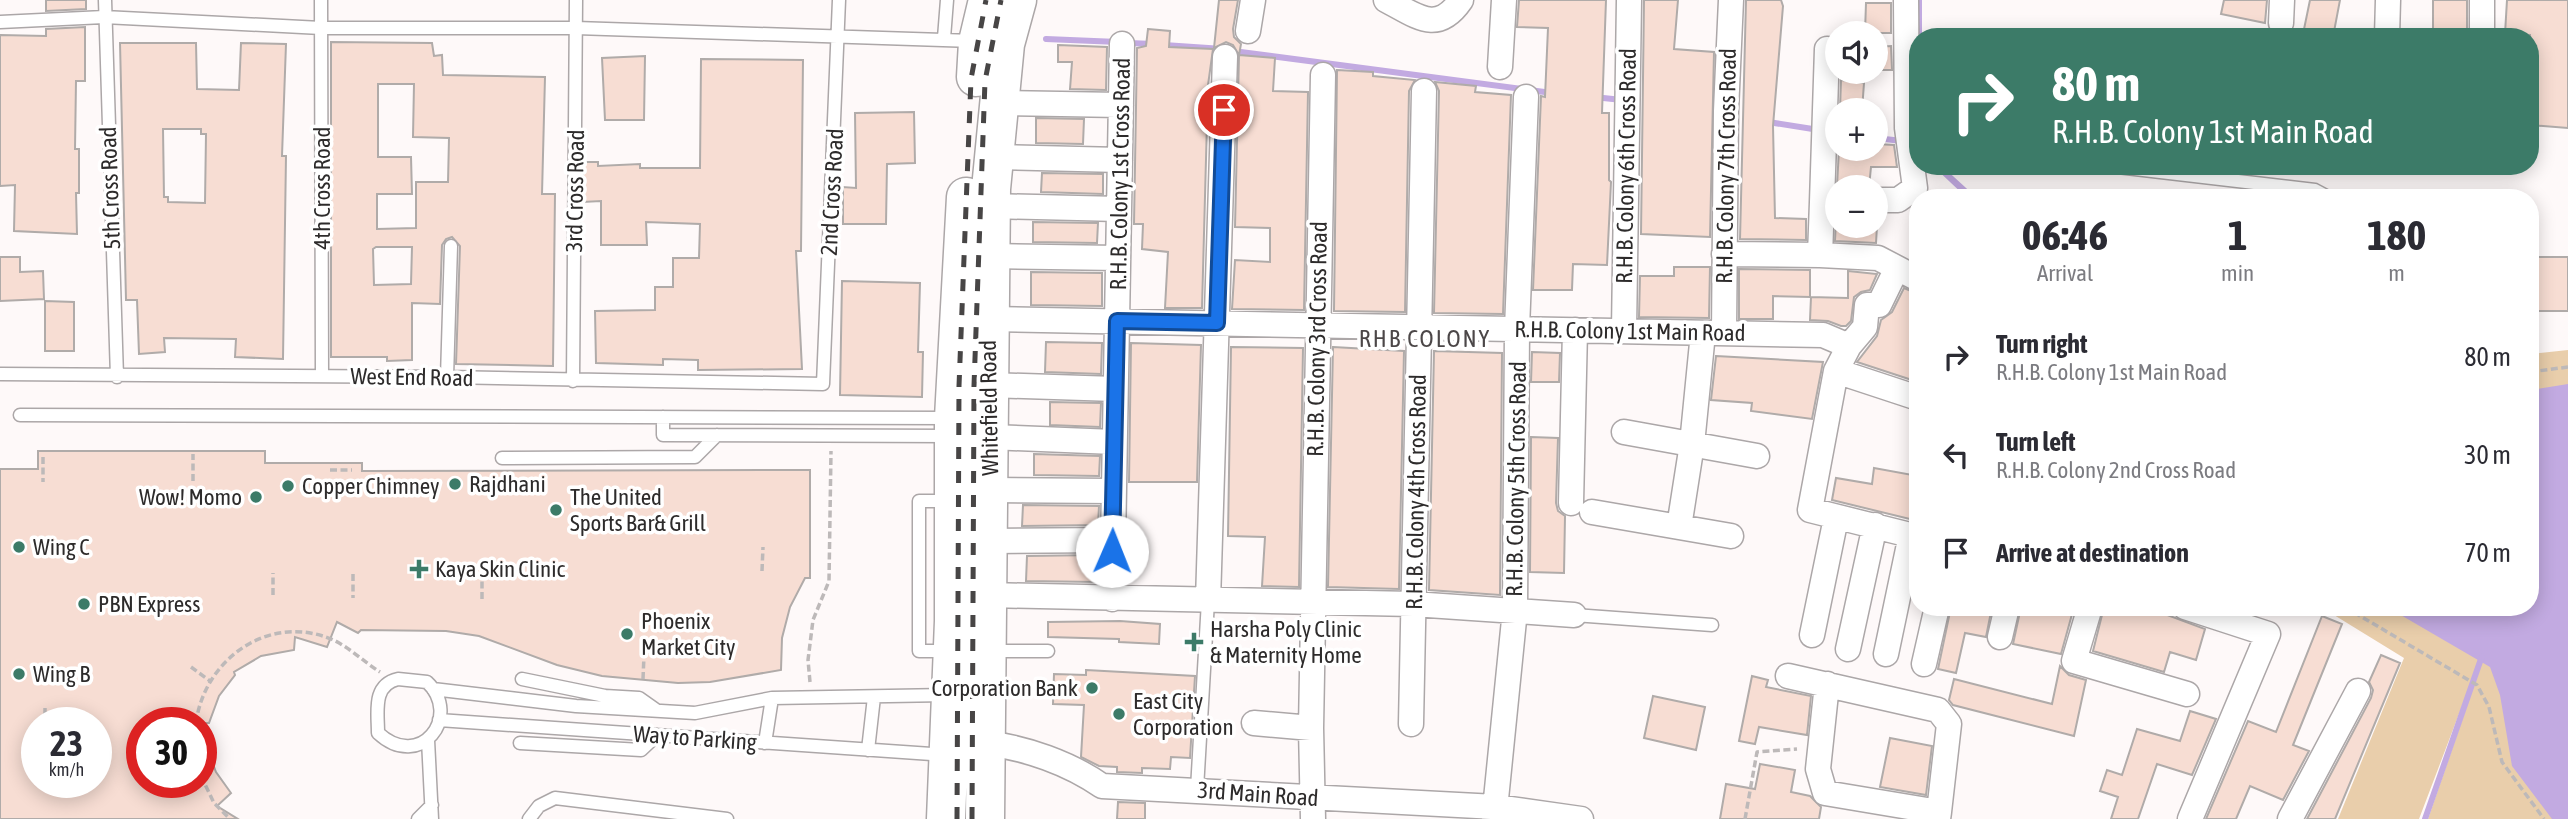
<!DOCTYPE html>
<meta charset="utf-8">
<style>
:root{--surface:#fff;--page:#f7f7f7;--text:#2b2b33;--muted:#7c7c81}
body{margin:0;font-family:"Asap Condensed",sans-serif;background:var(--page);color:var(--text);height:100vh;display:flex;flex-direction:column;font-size:26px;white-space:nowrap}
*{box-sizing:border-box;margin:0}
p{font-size:23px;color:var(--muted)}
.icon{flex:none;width:38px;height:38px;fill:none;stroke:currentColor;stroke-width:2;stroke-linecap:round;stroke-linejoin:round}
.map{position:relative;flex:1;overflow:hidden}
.panel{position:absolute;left:1909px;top:189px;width:630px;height:427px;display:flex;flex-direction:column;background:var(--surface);border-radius:28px;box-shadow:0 4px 18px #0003}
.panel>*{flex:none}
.top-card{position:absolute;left:1909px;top:28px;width:630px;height:147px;border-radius:28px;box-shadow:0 4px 18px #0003;background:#3c7b68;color:#fff;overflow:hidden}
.controls{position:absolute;left:1825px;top:21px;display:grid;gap:14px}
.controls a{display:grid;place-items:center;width:63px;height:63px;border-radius:50%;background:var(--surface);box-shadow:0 4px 18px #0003;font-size:35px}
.speed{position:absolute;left:21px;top:707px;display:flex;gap:14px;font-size:35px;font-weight:700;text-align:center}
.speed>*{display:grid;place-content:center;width:91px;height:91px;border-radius:50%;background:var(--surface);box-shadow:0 4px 18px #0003;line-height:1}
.speed small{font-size:18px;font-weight:400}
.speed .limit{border:10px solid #d22;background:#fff;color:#111}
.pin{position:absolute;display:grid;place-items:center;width:60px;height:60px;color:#fff;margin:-30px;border:4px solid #fff;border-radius:50%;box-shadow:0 2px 7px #0007}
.me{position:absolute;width:77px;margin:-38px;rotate:1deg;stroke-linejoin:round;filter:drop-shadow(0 0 5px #0008)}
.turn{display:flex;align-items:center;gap:24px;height:147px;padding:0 28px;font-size:32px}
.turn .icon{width:91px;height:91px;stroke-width:2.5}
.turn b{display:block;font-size:49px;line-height:60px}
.eta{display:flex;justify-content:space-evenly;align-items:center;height:119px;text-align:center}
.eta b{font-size:42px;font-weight:700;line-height:49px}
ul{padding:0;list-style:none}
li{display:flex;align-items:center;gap:21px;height:98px;padding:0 28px}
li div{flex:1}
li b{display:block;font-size:26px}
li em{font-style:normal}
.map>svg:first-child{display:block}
.green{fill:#e9ceab}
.water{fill:#c2aae1}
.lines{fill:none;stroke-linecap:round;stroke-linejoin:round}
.stream{stroke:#c2aae1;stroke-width:6}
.building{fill:#f7ddd3;stroke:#b0aba9;stroke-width:2;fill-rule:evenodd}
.lane-casing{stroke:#aca7a8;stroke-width:15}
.street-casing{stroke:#aca7a8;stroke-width:27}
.primary-casing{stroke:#aca7a8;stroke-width:41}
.path{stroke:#bdb9b9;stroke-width:3.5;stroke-dasharray:7 3.5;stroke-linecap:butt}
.lane{stroke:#fff;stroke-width:12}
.street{stroke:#fff;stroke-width:24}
.primary{stroke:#fff;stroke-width:38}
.rail{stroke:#474545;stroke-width:5;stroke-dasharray:12 12;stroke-linecap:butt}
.route-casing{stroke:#114b97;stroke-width:18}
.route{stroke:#1a73e8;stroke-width:12}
.poi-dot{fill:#3c7b68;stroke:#fff;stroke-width:2.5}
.labels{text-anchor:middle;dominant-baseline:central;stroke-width:7;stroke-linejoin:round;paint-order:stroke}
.street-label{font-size:23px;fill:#2d2b2b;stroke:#fff}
.poi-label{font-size:23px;fill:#2d2b2b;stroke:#fff;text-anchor:start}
.neighbourhood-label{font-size:24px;letter-spacing:2px;fill:#4c4748;stroke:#fff}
</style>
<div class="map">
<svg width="2568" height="819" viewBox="0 0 2568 819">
<rect width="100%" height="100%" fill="#fef9f9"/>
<!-- green -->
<path class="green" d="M2568 350V819H2428L2468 703 2465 698 2419 819H2338L2404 658 2321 607H2530L2531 354Z"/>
<!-- water -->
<path class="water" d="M1933 166H1942L1977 198H1967Z
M2568 384V819H2552L2512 766 2500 695 2490 667 2387 607H2530L2531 390Z"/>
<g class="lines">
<!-- stream -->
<path class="stream" d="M1919 0V37
M1046 39 1118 42
M1129 43 1153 44
M1164 45 1223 49
M1233 51 1552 93
M1594 97 1622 100
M1768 122 1819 130
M1876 138 1902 141
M2425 819 2482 656"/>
</g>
<!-- building -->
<path class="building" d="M46 0H86V9L46 11Z
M1219 0H1238L1233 29 1234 37 1241 44 1239 55 1233 45 1226 42 1214 48Z
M1519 0H1606L1602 113H1609V180L1611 182 1607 265 1573 264 1572 290H1533L1541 96 1545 97 1548 28 1517 27Z
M1644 0H1678L1674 49 1714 52 1710 237 1641 234Z
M1746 0H1781L1783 6 1773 126 1775 218 1806 219V240L1740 239Z
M2224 0H2267L2265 23 2221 14Z
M2310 0H2340L2333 37 2303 34Z
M2433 0H2467V37H2433Z
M2507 0H2568V128L2530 125V35L2505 34Z
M1866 3H1891V33H1865Z
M85 27V81H76L75 149H79V193H76L77 234 14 231 15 185 0 186V35L46 36V29Z
M1148 29 1170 31 1169 47 1213 49 1208 85 1202 308H1165L1168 252 1142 249 1143 224H1134L1137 48 1146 46Z
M331 42 432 43 434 56 442 55 443 75 545 77 542 194H555L553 366 456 364 460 246 452 237 446 239 442 245 440 304 412 303V360L387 361V357H331ZM378 84H414L413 137 449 138 448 182H416V228L377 229V194H412L411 157H378ZM376 247H412L411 284 374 285 373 249Z
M120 43H196L197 89 239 90 241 43 286 44 282 156H286L283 359 235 357 236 339 164 338 165 352 139 354 137 300H126ZM163 129H201V134H206L205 203 168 202V197H164Z
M1058 45 1107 47 1106 90 1070 89 1072 62H1058Z
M1891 46 1892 70H1876V47Z
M1239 55 1275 58 1273 91 1308 92 1304 310 1232 309 1235 260 1270 262V228L1235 227Z
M645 56 644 120H605L602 58Z
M701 59 803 60 801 251H796L802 369 698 370V360L663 359V365L596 363 595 311 655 310V287H673V258H699L700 224 646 222 647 245H601V201L583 202V162H598V166L640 164V168H700Z
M1337 70 1373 72V76L1415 80 1409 91 1405 312 1334 311Z
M1841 80 1864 83 1862 110H1840Z
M1435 82 1476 86 1475 92 1511 95 1503 314 1434 313 1439 91Z
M914 112 915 163 887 164 886 224H843V187L856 188 855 113Z
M1036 118 1084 119 1083 144 1036 143Z
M1876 144 1894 145 1897 167H1871L1869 187 1837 186 1839 149H1876Z
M1042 173 1103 174V194L1041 192Z
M1836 219 1838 226H1877L1876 243 1835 241Z
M1033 222 1098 223 1097 243 1033 242Z
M0 257H20V272L43 271 44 299 0 301Z
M2530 257H2568V311H2530Z
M1674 267H1710L1709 318 1639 317 1640 276H1674Z
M1739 269 1810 270V297L1773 296V319H1739Z
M1848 271 1877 274 1870 290 1861 292 1854 297 1851 321 1846 326H1841L1828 321 1810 320 1811 297 1848 298Z
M1031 272 1102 273V306L1031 305Z
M842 281 920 283 918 352H923L922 397 840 395Z
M1904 288 1918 294V382L1857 362 1877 336 1881 320 1892 312Z
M45 301 74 302V351H45Z
M1046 342 1102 343 1101 374 1045 372Z
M1131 343 1201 345 1197 482H1129Z
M1231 347 1303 348 1299 587 1262 586 1265 537 1228 536Z
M1333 347 1404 351 1399 589 1328 587Z
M1434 351 1502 353 1500 595 1429 590Z
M1532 352 1560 353 1559 382H1531Z
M1716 356 1823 362 1812 419 1751 411 1752 403 1711 400Z
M1050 402 1101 403 1100 427 1050 425Z
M1531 437 1558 438 1556 503 1558 511 1565 516 1564 573 1530 572Z
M38 451H265V463H362V471L810 470V578H805L790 607 782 638 781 670 710 682 678 683 602 676 557 665 479 636 446 631 361 630 358 633 337 622 327 647 295 637 294 650 261 656 234 672 235 675 219 696 209 723H142V782H201L202 736 216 772 231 793 217 806 238 819H0V469H38ZM37 723H96V782H37Z
M1034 454 1100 456 1099 476 1034 475Z
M1874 468 1918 476V521L1832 500 1836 478 1872 484Z
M1023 505 1099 506 1098 525 1022 526Z
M1096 555V582L1026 581 1027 556Z
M1951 607H1992L1986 637 1965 633 1956 673 1938 669Z
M2021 607H2074L2061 654 2013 644Z
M2104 607H2146L2205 629 2196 660 2170 652 2164 672 2093 651Z
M2322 616 2342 624 2293 745 2309 751 2283 800 2250 786 2236 819H2206L2248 721 2276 732Z
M1120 621 1160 624 1159 644 1119 642V639L1048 637V622Z
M2381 655 2400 663 2335 819H2307L2371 698 2373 690 2369 682Z
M2060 666 2069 675 2086 680 2074 736 1953 705 1949 700 1954 679 2052 704Z
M1086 670 1195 676 1190 758 1171 757 1170 769 1142 768V773L1117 772V767L1099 766 1081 757 1084 705 1053 704 1054 674 1086 675Z
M1752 676 1768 680 1766 687 1811 696 1807 735 1759 727 1755 744 1739 741Z
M1653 696 1705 707 1696 750 1644 738Z
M2190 711 2216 719 2192 775 2157 764 2138 819H2111L2118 797 2100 791 2107 770 2122 775 2137 729 2180 741Z
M1890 738 1932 746 1926 795 1880 787Z
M1760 764 1795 770 1791 792 1810 796 1821 807 1819 819H1720L1726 784 1755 789Z
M1118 802 1145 803V819H1117Z"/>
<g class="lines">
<!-- lane casing -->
<g class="lane-casing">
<path id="lane" d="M105 0 117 377
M321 0 322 376
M0 22 104 17 321 28H576L973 41
M944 38 947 0
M2109 166 2315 190 2330 198
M0 374 447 377 823 384 839 0
M447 377 451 246
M573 381 576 0
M20 415 951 418
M663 417V435L949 436
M502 458 695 457 717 435
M949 501H919V651H949
M1574 615 1712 625
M991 651H1048
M398 679 427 682C463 716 420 772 378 733 378 712 372 685 398 679Z
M522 679 605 696 639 698 656 710
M433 689 576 706 695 713 772 698 947 695
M439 720 946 755
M428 740 432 819
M520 743 641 750 657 735
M765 743 772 698
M868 750 874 697
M1197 789 1208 601
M418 819 432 805
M529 819 539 806 555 798 727 819"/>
</g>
<!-- street casing -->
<g class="street-casing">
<path id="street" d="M1386 0C1417 16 1437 35 1461 0
M2281 23 2282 0
M1248 31 1253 0
M2387 37 2388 0
M2482 37V0
M1500 67 1504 0
M999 103 1121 105
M994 157 1120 160
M1876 200H1898L1915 188 1907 128 1906 0
M1822 202 1827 49
M991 206 1119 209
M1724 254 1820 255 1822 202 1838 201
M1820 255 1878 258 1918 279
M990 256 1118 258
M1897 268 1879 305H1867L1865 327 1849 346 1836 371 1810 510 1918 537
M989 319 1823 335 1849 346
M1624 331 1629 0
M1724 333 1726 111 1731 0
M1836 371 1918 398
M989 385 1115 389
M1624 432 1757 456
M990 437 1114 442
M990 490 1113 491
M1571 503 1575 330
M1592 512 1731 536
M1679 527 1692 444 1703 333
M990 541 1113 540
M988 595 1413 604 1574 615
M1112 599 1122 44
M1208 601 1225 57
M2090 607 2074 661 2187 694
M2185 607 2268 634 2190 819
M1812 635 1836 518
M2000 637 2007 607
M1848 649 1875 525
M1886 654 1911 535
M1924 664 1937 607
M1788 676 1938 710 1949 724 1939 812
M1827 684 1818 769 1825 793 1939 812 1938 819
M1254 723 1311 728 1323 75
M1411 724 1424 91
M1311 728 1313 819
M986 743C1026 748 1069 763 1102 786L1496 807 1581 819
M1494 819 1515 610 1517 329 1526 97
M2290 819 2358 691"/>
</g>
<!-- primary casing -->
<g class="primary-casing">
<path id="primary" d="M976 77 978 42 988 0
M946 819 954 621V418L966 197
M985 819 991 189 1005 44 1017 0"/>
</g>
<!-- path -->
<path class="path" d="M2530 372 2568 367
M43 457V482
M330 470H352
M193 481V454
M482 571V601
M762 571 763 547
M353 574V598
M273 595V573
M2345 607 2477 685 2489 707 2502 762 2544 819
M191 667 210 681
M643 679 644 655
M810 682 808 660 813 620 829 581 831 451
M45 708V723
M196 723C204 660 268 613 331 639 348 646 364 662 380 672
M201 776 214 803 230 819
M1745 819 1757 752 1797 749"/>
<!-- lane -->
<use href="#lane" class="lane"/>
<!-- street -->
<use href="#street" class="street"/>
<!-- primary -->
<use href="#primary" class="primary"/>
<!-- rail -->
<path class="rail" d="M957 819 959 386 971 79 986 0
M972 819 974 386 985 81 1001 0"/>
</g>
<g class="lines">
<!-- route casing -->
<g class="route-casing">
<path id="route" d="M1112 551 1117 321 1217 323 1224 110"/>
</g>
<!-- route -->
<use href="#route" class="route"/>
</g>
<!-- markers -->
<g class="poi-dot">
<circle cx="455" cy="484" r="7"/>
<circle cx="288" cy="486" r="7"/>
<circle cx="256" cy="497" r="7"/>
<circle cx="556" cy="510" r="7"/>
<circle cx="19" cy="547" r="7"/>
<path d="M415.5 558.5h7v7h7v7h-7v7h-7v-7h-7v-7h7z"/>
<circle cx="84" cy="604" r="7"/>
<circle cx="627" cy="634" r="7"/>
<path d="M1190.5 631.5h7v7h7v7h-7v7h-7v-7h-7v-7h7z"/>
<circle cx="19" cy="674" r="7"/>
<circle cx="1092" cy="688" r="7"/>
<circle cx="1119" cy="714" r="7"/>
</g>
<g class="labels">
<!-- street labels -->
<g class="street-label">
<text transform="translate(1626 166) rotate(-89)">R.H.B. Colony 6th Cross Road</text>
<text transform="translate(1726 166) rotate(-89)">R.H.B. Colony 7th Cross Road</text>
<text transform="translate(1120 174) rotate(-89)">R.H.B. Colony 1st Cross Road</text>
<text transform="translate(110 188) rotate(-92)">5th Cross Road</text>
<text transform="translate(322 188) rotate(-90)">4th Cross Road</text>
<text transform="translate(575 191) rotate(-89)">3rd Cross Road</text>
<text transform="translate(832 192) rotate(-87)">2nd Cross Road</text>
<text transform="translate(1630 331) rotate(1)">R.H.B. Colony 1st Main Road</text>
<text transform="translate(1317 339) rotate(-89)">R.H.B. Colony 3rd Cross Road</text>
<text transform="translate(412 377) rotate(1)">West End Road</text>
<text transform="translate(989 408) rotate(-91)">Whitefield Road</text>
<text transform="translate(1516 479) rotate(-89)">R.H.B. Colony 5th Cross Road</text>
<text transform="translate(1416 492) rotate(-89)">R.H.B. Colony 4th Cross Road</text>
<text transform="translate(695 738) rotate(4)">Way to Parking</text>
<text transform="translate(1258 794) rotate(4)">3rd Main Road</text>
</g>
<!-- poi labels -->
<g class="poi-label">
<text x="469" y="484">Rajdhani</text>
<text x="302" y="486">Copper Chimney</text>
<text x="242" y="497" text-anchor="end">Wow! Momo</text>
<text x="570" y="497">The United<tspan x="570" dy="26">Sports Bar&amp; Grill</tspan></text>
<text x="33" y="547">Wing C</text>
<text x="435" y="569">Kaya Skin Clinic</text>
<text x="98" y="604">PBN Express</text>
<text x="641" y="621">Phoenix<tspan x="641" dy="26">Market City</tspan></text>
<text x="1210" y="629">Harsha Poly Clinic<tspan x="1210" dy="26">&amp; Maternity Home</tspan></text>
<text x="33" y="674">Wing B</text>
<text x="1078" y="688" text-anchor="end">Corporation Bank</text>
<text x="1133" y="701">East City<tspan x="1133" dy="26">Corporation</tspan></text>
</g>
<!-- neighbourhood labels -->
<g class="neighbourhood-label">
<text x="1425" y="338">RHB COLONY</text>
</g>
</g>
</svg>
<div class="controls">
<a><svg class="icon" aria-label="sound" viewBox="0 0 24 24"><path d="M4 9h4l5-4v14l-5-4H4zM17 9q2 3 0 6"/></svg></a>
<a>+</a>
<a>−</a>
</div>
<div class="speed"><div>23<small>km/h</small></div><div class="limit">30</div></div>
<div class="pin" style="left:1224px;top:110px;background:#d93025"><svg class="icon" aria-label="arrive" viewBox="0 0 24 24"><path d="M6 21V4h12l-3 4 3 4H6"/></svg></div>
<svg class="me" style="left:1112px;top:551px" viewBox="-20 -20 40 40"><circle r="19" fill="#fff"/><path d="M0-13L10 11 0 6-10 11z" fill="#1a73e8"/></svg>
<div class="top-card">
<div class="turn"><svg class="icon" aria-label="right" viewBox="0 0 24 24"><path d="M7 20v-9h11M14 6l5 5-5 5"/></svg><div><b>80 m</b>R.H.B. Colony 1st Main Road</div></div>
</div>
<section class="panel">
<div class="eta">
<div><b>06:46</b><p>Arrival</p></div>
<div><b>1</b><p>min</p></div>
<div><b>180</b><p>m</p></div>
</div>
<ul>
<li><svg class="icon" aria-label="right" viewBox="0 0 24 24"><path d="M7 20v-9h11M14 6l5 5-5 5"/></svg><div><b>Turn right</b><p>R.H.B. Colony 1st Main Road</p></div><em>80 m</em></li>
<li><svg class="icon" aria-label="left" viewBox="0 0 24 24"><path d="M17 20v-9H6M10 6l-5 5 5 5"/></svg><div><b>Turn left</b><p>R.H.B. Colony 2nd Cross Road</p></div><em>30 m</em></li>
<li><svg class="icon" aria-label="arrive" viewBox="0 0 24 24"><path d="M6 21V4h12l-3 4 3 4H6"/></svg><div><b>Arrive at destination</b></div><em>70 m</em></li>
</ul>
</section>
</div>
